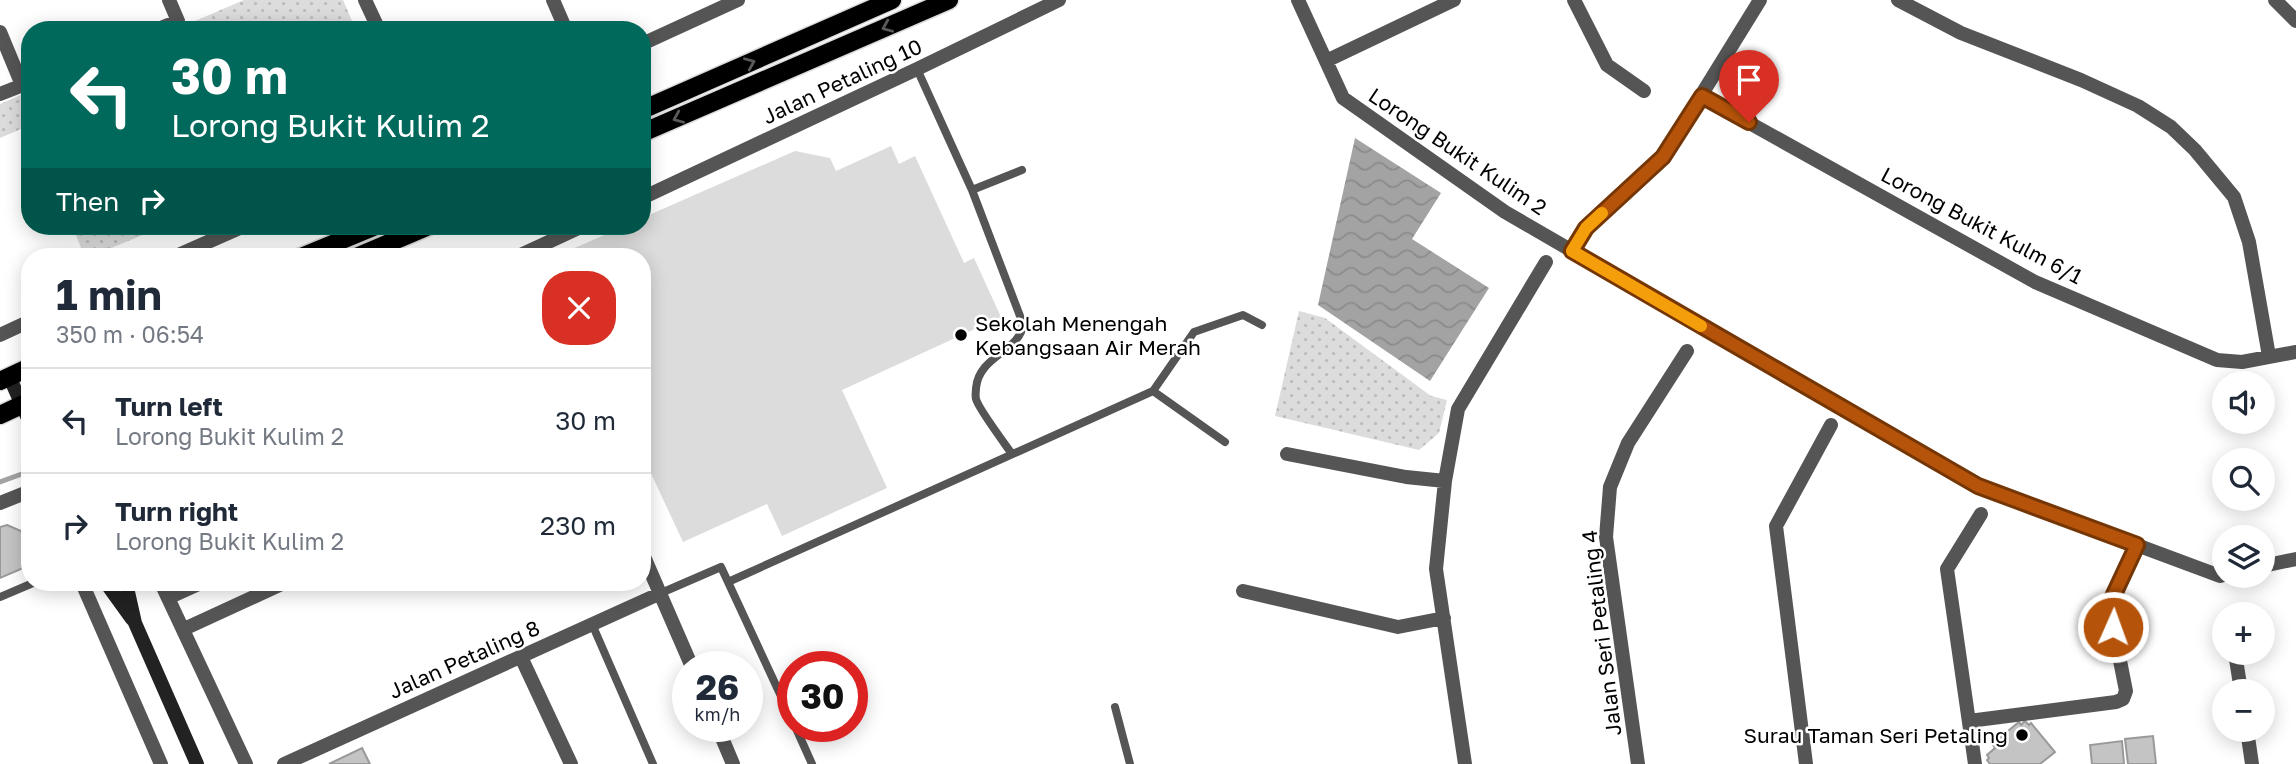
<!DOCTYPE html>
<meta charset="utf-8">
<style>
:root{--surface:#fff;--page:#f6f6f7;--text:#1f2937;--muted:#747a83;--line:#e0e1e3}
body{margin:0;font-family:"Golos Text",sans-serif;background:var(--page);color:var(--text);height:100vh;display:flex;flex-direction:column;font-size:26px;white-space:nowrap}
*{box-sizing:border-box;margin:0}
p{font-size:23px;color:var(--muted)}
.icon{flex:none;width:38px;height:38px;fill:none;stroke:currentColor;stroke-width:2;stroke-linecap:round;stroke-linejoin:round}
.map{position:relative;flex:1;overflow:hidden}
.side{position:absolute;left:21px;top:248px;width:630px;height:343px;display:flex;flex-direction:column;background:var(--surface);border-radius:28px;box-shadow:0 4px 18px #0003}
.side>*{flex:none}
.hud{position:absolute;left:21px;top:21px;width:630px;height:214px;border-radius:28px;box-shadow:0 4px 18px #0003;background:#00695c;color:#fff;overflow:hidden}
.tools{position:absolute;left:2212px;top:371px;display:grid;gap:14px}
.tools a{display:grid;place-items:center;width:63px;height:63px;border-radius:50%;background:var(--surface);box-shadow:0 4px 18px #0003;font-size:35px}
.speed{position:absolute;left:672px;top:651px;display:flex;gap:14px;font-size:35px;font-weight:700;text-align:center}
.speed>*{display:grid;place-content:center;width:91px;height:91px;border-radius:50%;background:var(--surface);box-shadow:0 4px 18px #0003;line-height:1}
.speed small{font-size:18px;font-weight:400}
.speed .limit{border:10px solid #d22;background:#fff;color:#111}
.pin{position:absolute;display:grid;place-items:center;width:60px;height:60px;color:#fff;margin:-72px -30px;border-radius:50% 50% 50% 0;rotate:-45deg;box-shadow:0 0 7px #0007}
.pin .icon{rotate:45deg}
.me{position:absolute;width:77px;margin:-38px;rotate:2deg;stroke-linejoin:round;filter:drop-shadow(0 0 5px #0008)}
.turn{display:flex;align-items:center;gap:24px;height:147px;padding:0 35px;font-size:32px}
.turn .icon{width:91px;height:91px;stroke-width:2.5}
.turn b{display:block;font-size:49px;line-height:60px}
.then{display:flex;align-items:center;height:66px;padding:0 35px;background:#0003;gap:14px;font-size:26px}
.round{display:grid;place-items:center;flex:none;width:74px;height:74px;border-radius:28px;background:var(--page)}
.head{display:flex;align-items:center;justify-content:space-between;height:119px;padding:0 35px}
h1{font-size:42px;font-weight:700;line-height:52px}
ul{padding:0;list-style:none}
li{display:flex;align-items:center;gap:21px;height:105px;padding:0 35px;border-top:2px solid var(--line)}
li div{flex:1}
li b{display:block;font-size:26px}
li em{font-style:normal}
.map>svg:first-child{display:block}
.grass{fill:#dcdcdc}
.park{fill:url(#park-dots)}
.water{fill:url(#water-waves)}
.lines{fill:none;stroke-linecap:round;stroke-linejoin:round}
.stream{stroke:#a3a3a3;stroke-width:5}
.building{fill:#c4c4c4;stroke:#999;stroke-width:2}
.primary-casing{stroke:#dbdbdb;stroke-width:21}
.lane{stroke:#555;stroke-width:8}
.street{stroke:#555;stroke-width:14}
.secondary{stroke:#222;stroke-width:14}
.primary{stroke:#000;stroke-width:18}
.oneway{stroke:#595959}
.route-casing{stroke:#753606;stroke-width:18}
.route{stroke:#b45309;stroke-width:12}
.slow{stroke:#f59e0b;stroke-width:12}
.poi-dot{fill:#000;stroke:#fff;stroke-width:2.5}
.labels{text-anchor:middle;dominant-baseline:central;stroke-width:5;stroke-linejoin:round;paint-order:stroke}
.street-label{font-size:21px;fill:#000;stroke:#fff}
.poi-label{font-size:21px;fill:#000;stroke:#fff;text-anchor:start}
</style>
<div class="map">
<svg width="2296" height="764" viewBox="0 0 2296 764">
<defs>
<pattern id="park-dots" width="8" height="8" patternUnits="userSpaceOnUse" patternTransform="scale(1.75)"><rect width="8" height="8" fill="#dcdcdc"/><path d="M2 2h.1M6 6h.1" fill="none" stroke="#bbb" stroke-width="1.8" stroke-linecap="round"/></pattern>
<pattern id="water-waves" width="16" height="10" patternUnits="userSpaceOnUse" patternTransform="scale(1.75)"><rect width="16" height="10" fill="#a3a3a3"/><path d="M0 5q4-4 8 0t8 0" fill="none" stroke="#8b8b8b"/></pattern>
</defs>
<rect width="100%" height="100%" fill="#fff"/>
<!-- grass -->
<path class="grass" d="M891 146 899 164 915 156 964 263 974 258 1001 317 842 390 887 488 782 536 767 504 683 542 642 454V257H554L625 226H642V218L795 151 830 158 836 171Z"/>
<!-- park -->
<path class="park" d="M244 0H343L356 30H174Z
M30 91V130L28 126 0 138V104Z
M72 226H164L90 257H85Z
M1299 311 1325 318 1431 396 1447 400 1439 433 1419 450 1275 416Z"/>
<!-- water -->
<path class="water" d="M1355 138 1441 193 1412 239 1489 288 1430 381 1318 305Z"/>
<g class="lines">
<!-- stream -->
<path class="stream" d="M0 482 30 471"/>
</g>
<!-- building -->
<path class="building" d="M7 525 21 531 30 547V565L0 578V527Z
M2025 721 2029 725 2031 723 2055 752 2040 764H1990L1987 760 1989 758 1987 755 1995 748 1992 744 2019 722 2021 725Z
M2153 736 2156 764H2128L2125 739Z
M2122 741 2124 764H2092L2090 745Z
M362 748 370 764H329Z"/>
<g class="lines">
<!-- primary casing -->
<g class="primary-casing">
<path id="primary" d="M642 110 892 0
M642 133 949 0
M301 257 376 226
M356 257 429 226
M0 381 30 367
M0 415 30 401"/>
</g>
<!-- lane -->
<path class="lane" d="M917 69 972 190 1023 324C1021 351 979 355 976 388 976 392 975 395 976 399 978 408 1005 444 1012 454
M972 190 1022 170
M1153 391 1225 442
M728 582 793 722
M661 593 721 567 728 582 1153 391 1194 332 1243 315 1262 325
M0 597 33 583
M592 624 653 764
M1115 707 1130 764
M795 726 812 764"/>
<!-- street -->
<path class="street" d="M365 0 379 30
M553 0 566 30
M1298 0 1343 98 1505 212 1978 486 2220 576 2224 575
M1574 0 1607 65 1644 91
M1898 0 1961 33 2081 80 2138 106 2171 127 2195 150 2234 197 2249 242 2269 356
M2275 0 2296 21
M156 30 178 21 169 0
M0 32 22 85
M642 44 738 0
M1326 61 1454 0
M0 94 28 83
M1701 96 2035 282 2217 360 2242 362 2296 352
M642 198 917 69 1059 0
M1572 251 1586 228 1663 157 1760 0
M174 257 244 226
M516 257 583 226
M0 335 30 321
M1287 454 1406 477 1445 481
M0 503 30 491
M642 552 692 667
M2263 566 2296 559
M82 583 161 764
M161 583 246 764
M1243 591 1398 627 1444 618
M168 598 201 583
M184 629 284 583
M2235 653 2241 691
M521 657 571 764
M1969 721 2116 702 2123 699 2126 691 2109 605 2137 545
M717 726 733 764
M2247 730 2252 764
M284 764 661 593
M1465 764 1436 569 1445 481 1458 409 1546 262
M1638 764 1606 537 1610 487 1628 443 1687 351
M1806 764 1776 526 1831 425
M1975 764 1947 569 1981 514"/>
<!-- secondary -->
<path class="secondary" d="M9 376 30 423
M106 583 132 619
M126 583 135 623 197 764"/>
<!-- primary -->
<use href="#primary" class="primary"/>
</g>
<!-- one-way arrows -->
<defs><path id="oneway-chevron" d="M-2-3.5L2.5 0L-2 3.5" fill="none" stroke-width="1.6" stroke-linecap="round" stroke-linejoin="round" transform="scale(1.75)"/></defs>
<g class="oneway">
<use href="#oneway-chevron" transform="translate(887 27) rotate(157)"/>
<use href="#oneway-chevron" transform="translate(750 63) rotate(-23)"/>
<use href="#oneway-chevron" transform="translate(678 118) rotate(157)"/>
</g>
<g class="lines">
<!-- route casing -->
<g class="route-casing">
<path id="route" d="M1749 122 1702 96 1663 157 1586 228 1572 251 1978 486 2137 545 2109 605 2113 627"/>
</g>
<!-- route -->
<use href="#route" class="route"/>
<!-- slow -->
<path class="slow" d="M1602 213 1586 228 1572 251 1701 326"/>
</g>
<!-- markers -->
<g class="poi-dot">
<circle cx="961" cy="335" r="7"/>
<circle cx="2022" cy="735" r="7"/>
</g>
<g class="labels">
<!-- street labels -->
<g class="street-label">
<text transform="translate(842 81) rotate(-25)">Jalan Petaling 10</text>
<text transform="translate(1458 151) rotate(34)">Lorong Bukit Kulim 2</text>
<text transform="translate(1982 225) rotate(28)">Lorong Bukit Kulm 6/1</text>
<text transform="translate(1601 633) rotate(-97)">Jalan Seri Petaling 4</text>
<text transform="translate(464 659) rotate(-24)">Jalan Petaling 8</text>
</g>
<!-- poi labels -->
<g class="poi-label">
<text x="975" y="323">Sekolah Menengah<tspan x="975" dy="24">Kebangsaan Air Merah</tspan></text>
<text x="2008" y="735" text-anchor="end">Surau Taman Seri Petaling</text>
</g>
</g>
</svg>
<div class="tools">
<a><svg class="icon" aria-label="sound" viewBox="0 0 24 24"><path d="M4 9h4l5-4v14l-5-4H4zM17 9q2 3 0 6"/></svg></a>
<a><svg class="icon" aria-label="search" viewBox="0 0 24 24"><circle cx="10" cy="10" r="6"/><path d="M15 15l6 6"/></svg></a>
<a><svg class="icon" aria-label="layers" viewBox="0 0 24 24"><path d="M12 4l9 5-9 5-9-5zM3 14l9 5 9-5"/></svg></a>
<a>+</a>
<a>−</a>
</div>
<div class="speed"><div>26<small>km/h</small></div><div class="limit">30</div></div>
<div class="pin" style="left:1749px;top:122px;background:#d93025"><svg class="icon" aria-label="arrive" viewBox="0 0 24 24"><path d="M6 21V4h12l-3 4 3 4H6"/></svg></div>
<svg class="me" style="left:2113px;top:627px" viewBox="-20 -20 40 40"><circle r="17" fill="#b45309" stroke="#fff" stroke-width="3"/><path d="M0-11L8 9 0 5-8 9z" fill="#fff"/></svg>
<div class="hud">
<div class="turn"><svg class="icon" aria-label="left" viewBox="0 0 24 24"><path d="M17 20v-9H6M10 6l-5 5 5 5"/></svg><div><b>30 m</b>Lorong Bukit Kulim 2</div></div>
<div class="then">Then<svg class="icon" aria-label="right" viewBox="0 0 24 24"><path d="M7 20v-9h11M14 6l5 5-5 5"/></svg></div>
</div>
<section class="side">
<div class="head"><div><h1>1 min</h1><p>350 m · 06:54</p></div><a class="round" style="background:#d93025;color:#fff"><svg class="icon" aria-label="close" viewBox="0 0 24 24"><path d="M6 6l12 12M18 6L6 18"/></svg></a></div>
<ul>
<li><svg class="icon" aria-label="left" viewBox="0 0 24 24"><path d="M17 20v-9H6M10 6l-5 5 5 5"/></svg><div><b>Turn left</b><p>Lorong Bukit Kulim 2</p></div><em>30 m</em></li>
<li><svg class="icon" aria-label="right" viewBox="0 0 24 24"><path d="M7 20v-9h11M14 6l5 5-5 5"/></svg><div><b>Turn right</b><p>Lorong Bukit Kulim 2</p></div><em>230 m</em></li>
</ul>
</section>
</div>
